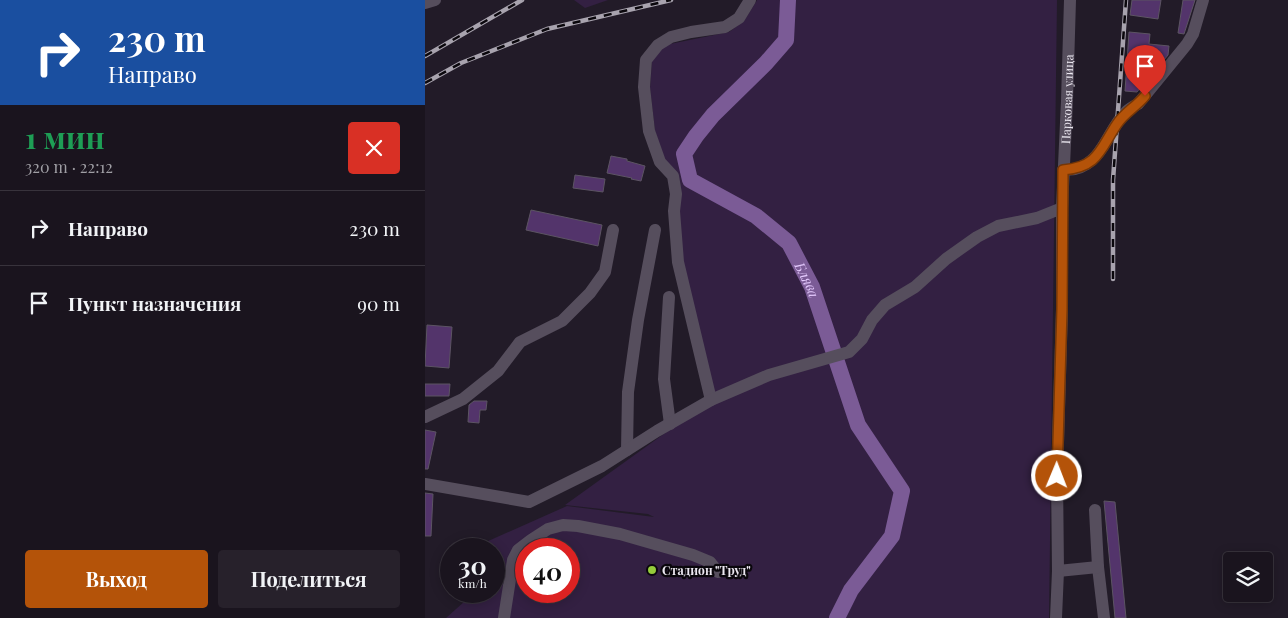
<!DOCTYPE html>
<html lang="ru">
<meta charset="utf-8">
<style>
:root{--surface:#1a141e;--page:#27212b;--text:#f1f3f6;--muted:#9f9ea4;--line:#38333c;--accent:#b45309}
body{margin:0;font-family:"Playfair Display",serif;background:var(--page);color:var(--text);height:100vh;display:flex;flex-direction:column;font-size:19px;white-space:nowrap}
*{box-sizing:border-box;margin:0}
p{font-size:16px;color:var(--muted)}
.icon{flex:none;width:28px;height:28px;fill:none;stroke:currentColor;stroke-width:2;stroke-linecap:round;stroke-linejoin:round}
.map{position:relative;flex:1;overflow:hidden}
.details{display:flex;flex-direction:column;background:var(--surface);width:425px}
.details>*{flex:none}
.banner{background:#1a4fa0;color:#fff;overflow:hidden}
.buttons{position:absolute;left:798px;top:552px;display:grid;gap:10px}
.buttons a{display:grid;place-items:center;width:50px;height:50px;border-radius:5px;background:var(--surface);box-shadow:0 2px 12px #0003,0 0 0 1px var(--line);font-size:25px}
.speed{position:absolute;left:15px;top:538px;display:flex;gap:10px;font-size:25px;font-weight:700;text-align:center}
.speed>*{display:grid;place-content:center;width:65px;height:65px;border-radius:50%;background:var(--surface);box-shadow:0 2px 12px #0003,0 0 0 1px var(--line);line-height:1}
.speed small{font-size:12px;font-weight:400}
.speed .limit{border:8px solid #d22;background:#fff;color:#111}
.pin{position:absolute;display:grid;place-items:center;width:42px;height:42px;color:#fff;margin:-51px -21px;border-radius:50% 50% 50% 0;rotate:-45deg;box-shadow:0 0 5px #0007}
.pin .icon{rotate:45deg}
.me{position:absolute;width:55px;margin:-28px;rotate:1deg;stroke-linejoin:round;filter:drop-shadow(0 0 4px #0008)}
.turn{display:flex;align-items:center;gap:18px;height:105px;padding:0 25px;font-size:22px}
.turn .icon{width:65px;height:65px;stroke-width:2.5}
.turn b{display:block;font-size:35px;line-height:42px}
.round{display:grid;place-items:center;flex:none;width:52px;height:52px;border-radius:5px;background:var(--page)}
.summary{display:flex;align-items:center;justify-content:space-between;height:85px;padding:0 25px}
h1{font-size:30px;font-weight:700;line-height:38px;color:#1e9e55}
.primary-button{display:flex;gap:10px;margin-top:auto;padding:10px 25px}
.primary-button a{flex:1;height:58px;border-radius:5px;background:var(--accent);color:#fff;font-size:20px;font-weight:700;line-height:58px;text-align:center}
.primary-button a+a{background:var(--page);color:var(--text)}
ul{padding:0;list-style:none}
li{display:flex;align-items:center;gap:15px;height:75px;padding:0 25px;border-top:1px solid var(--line)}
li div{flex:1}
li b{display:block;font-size:19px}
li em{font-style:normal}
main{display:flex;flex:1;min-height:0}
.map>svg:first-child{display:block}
.green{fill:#332042;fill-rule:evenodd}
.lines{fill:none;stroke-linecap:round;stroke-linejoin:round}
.river{stroke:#7b5b96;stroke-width:16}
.building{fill:#53346b;stroke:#5c5463}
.minor{stroke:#564e5d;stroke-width:12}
.rail-casing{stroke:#a8a3ae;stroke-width:4.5}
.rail{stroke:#0a070c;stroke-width:2.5;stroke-dasharray:8;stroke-linecap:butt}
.route-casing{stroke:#753606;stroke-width:12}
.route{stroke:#b45309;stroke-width:9}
.poi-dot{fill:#95cc3b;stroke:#0a070c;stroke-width:2}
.labels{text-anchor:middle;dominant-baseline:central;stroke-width:4.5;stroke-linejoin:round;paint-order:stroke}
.street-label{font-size:12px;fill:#ece8f1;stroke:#0a070c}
.poi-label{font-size:12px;font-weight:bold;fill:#ece8f1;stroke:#0a070c;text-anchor:start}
.water-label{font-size:14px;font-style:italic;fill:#e4c9fd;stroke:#0a070c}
</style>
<main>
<section class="details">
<div class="banner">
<div class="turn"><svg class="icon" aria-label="right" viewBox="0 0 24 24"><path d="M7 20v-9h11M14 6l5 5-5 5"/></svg><div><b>230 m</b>Направо</div></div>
</div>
<div class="summary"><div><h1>1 мин</h1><p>320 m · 22:12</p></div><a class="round" style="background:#d93025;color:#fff"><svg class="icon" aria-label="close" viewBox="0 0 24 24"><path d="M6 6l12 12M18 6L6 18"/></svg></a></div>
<ul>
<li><svg class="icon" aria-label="right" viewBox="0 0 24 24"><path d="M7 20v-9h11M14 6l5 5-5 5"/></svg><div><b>Направо</b></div><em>230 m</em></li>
<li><svg class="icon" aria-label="arrive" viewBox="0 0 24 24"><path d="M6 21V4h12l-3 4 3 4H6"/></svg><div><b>Пункт назначения</b></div><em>90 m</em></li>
</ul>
<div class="primary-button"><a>Выход</a><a>Поделиться</a></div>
</section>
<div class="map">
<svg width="863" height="618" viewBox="0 0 863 618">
<rect width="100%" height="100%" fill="#221b28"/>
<!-- green -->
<path class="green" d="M149 0H183L160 8Z
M332 0H632L624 618H21L40 601 44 591H69V549H59L61 542 142 506 229 517 223 514 140 505 286 400 253 262 252 176 240 162 230 131 225 88 227 61 240 45 304 32 319 21 331 2ZM101 549H144V591H101Z"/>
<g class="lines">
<!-- river -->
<path class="river" id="s1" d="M363 0 361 40 341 63 288 115 271 136 259 154 265 180 331 216 364 243 387 287 433 425 477 491 467 536 426 590 412 618"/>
</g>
<!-- building -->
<path class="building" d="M707 0H736L733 19 705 15Z
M758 0H770L759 34 753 33Z
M704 32 725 34 724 44 744 46 743 55 731 70 724 69 723 76 719 75 718 85 712 92 700 91Z
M186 156 202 159V161L220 166 216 181 206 179 207 178 182 173Z
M150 175 180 179 178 192 148 188Z
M106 210 177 225 173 246 101 230Z
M2 325 27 327 24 368 0 366Z
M0 384H25L24 396H0Z
M49 401H62L61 410H55L54 423 43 422 44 405Z
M0 430 11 432 3 469H0Z
M0 493 8 494 6 536H0Z
M679 501 690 502 701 618H690Z"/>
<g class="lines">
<!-- minor -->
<g class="minor">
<path d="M0 3 10 0"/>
<path d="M638 170C642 169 647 170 650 169 679 162 683 128 702 111 705 108 709 106 713 104L762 44 768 34 778 0"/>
<path d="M244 297 239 379 245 424"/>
<path d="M286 400 253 262 249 211 251 194 248 176 235 162 224 131 219 87 221 60 233 45 246 37 266 32 300 27 314 18 325 0"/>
<path d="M0 417 38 399 73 371 95 342 137 321 165 293 180 272 188 230"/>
<path d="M202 450 203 392 213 320 230 230"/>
<path d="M0 484 104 502 177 466 232 431 286 400 344 375 424 352 437 339 447 320 460 305 490 287 521 259 552 237 573 226 612 218 637 208"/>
<path d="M670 510 673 567 679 618"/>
<path d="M633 571 673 567"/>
<path d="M79 618 88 560 93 550 106 540 123 529 138 525 153 526 195 534 268 555 285 562 293 572"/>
<path id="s2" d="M631 618 633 571 632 476 637 309V208L642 101 645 0"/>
</g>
<!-- rail casing -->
<g class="rail-casing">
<path id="rail" d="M0 56 97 0
M0 83 36 63 122 29 246 0
M688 279V180L701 0"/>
</g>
<!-- rail -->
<use href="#rail" class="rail"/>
</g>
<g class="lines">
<!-- route casing -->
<g class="route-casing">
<path id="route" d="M632 476 637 309 638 170C674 167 675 149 692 124 700 112 711 107 720 96"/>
</g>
<!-- route -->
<use href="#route" class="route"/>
</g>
<!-- markers -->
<circle class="poi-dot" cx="227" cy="570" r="5"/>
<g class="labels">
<!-- street labels -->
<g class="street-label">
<text stroke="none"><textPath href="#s2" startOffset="519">Парковая улица</textPath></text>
</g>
<!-- poi labels -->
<g class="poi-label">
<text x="237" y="570">Стадион "Труд"</text>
</g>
<!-- water labels -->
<g class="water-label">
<text stroke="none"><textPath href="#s1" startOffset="379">Блява</textPath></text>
</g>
</g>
</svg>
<div class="buttons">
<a><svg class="icon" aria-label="layers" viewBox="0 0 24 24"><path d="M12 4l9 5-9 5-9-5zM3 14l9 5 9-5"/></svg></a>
</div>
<div class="speed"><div>30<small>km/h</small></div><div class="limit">40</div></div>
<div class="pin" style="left:720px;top:96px;background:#d93025"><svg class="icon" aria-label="arrive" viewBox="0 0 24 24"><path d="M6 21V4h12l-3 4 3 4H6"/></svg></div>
<svg class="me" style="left:632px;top:476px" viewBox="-20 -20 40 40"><circle r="17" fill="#b45309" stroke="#fff" stroke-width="3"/><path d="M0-11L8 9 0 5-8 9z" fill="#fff"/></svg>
</div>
</main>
